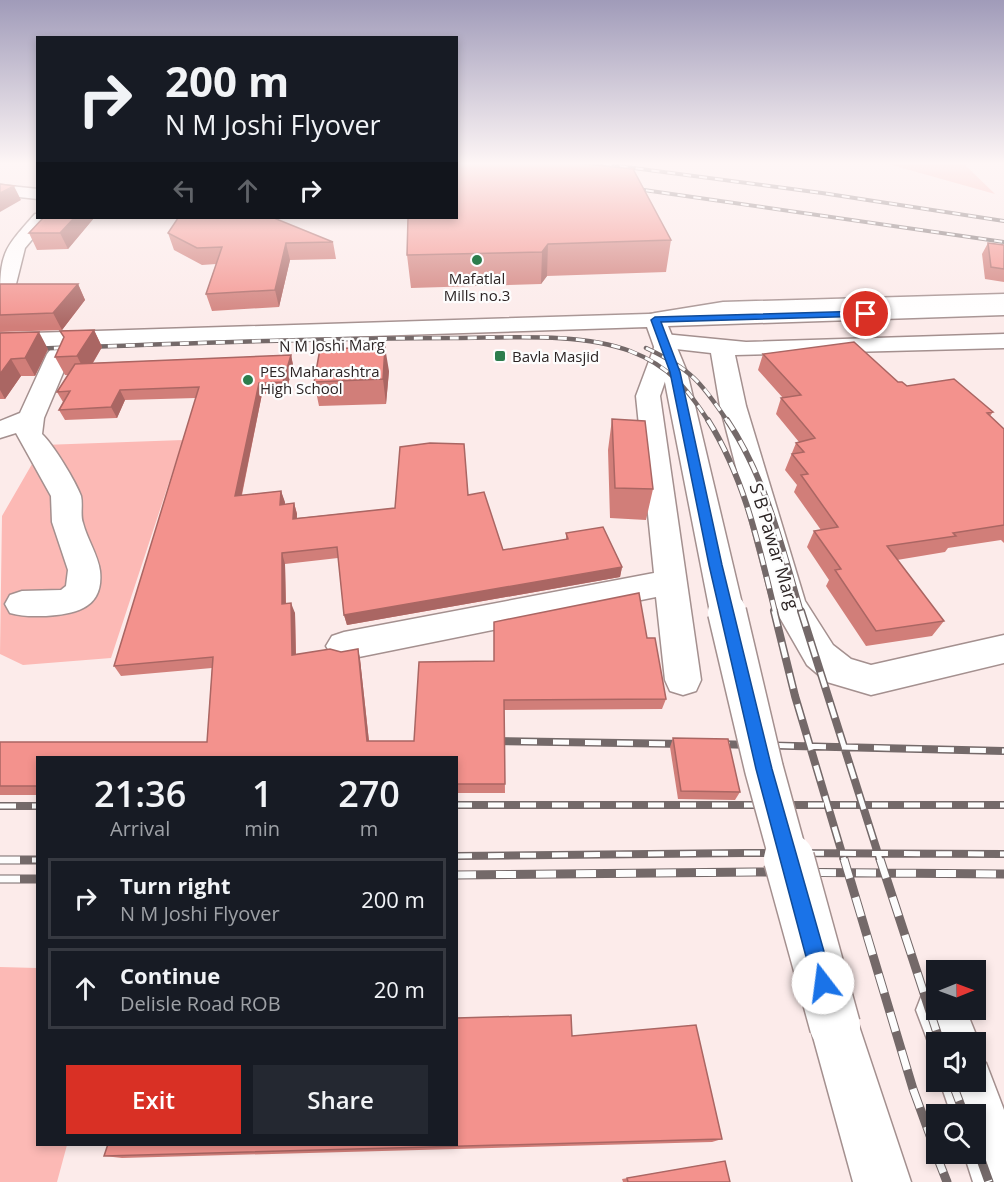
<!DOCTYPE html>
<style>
:root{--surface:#171b24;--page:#242831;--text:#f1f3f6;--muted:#9ea1a6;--line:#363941;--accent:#d93025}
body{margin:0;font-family:"Open Sans",sans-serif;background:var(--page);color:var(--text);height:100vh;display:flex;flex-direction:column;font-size:22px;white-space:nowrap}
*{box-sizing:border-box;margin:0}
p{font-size:20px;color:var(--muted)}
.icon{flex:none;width:33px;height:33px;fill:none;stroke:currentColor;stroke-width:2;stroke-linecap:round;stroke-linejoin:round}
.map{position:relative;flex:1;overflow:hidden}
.drawer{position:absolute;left:36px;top:756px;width:422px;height:390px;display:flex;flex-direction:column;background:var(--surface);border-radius:0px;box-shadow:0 3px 9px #0003}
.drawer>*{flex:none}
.top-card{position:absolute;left:36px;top:36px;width:422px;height:183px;border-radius:0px;box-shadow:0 3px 9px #0003;background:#171b24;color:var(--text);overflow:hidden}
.needle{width:39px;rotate:89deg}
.fabs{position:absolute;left:926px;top:960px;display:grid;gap:12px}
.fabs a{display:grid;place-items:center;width:60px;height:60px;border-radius:0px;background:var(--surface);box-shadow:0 3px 9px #0003;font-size:30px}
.pin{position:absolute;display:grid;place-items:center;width:51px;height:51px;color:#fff;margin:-26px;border:3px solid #fff;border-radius:50%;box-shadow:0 2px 6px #0007}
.me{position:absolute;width:66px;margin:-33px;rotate:345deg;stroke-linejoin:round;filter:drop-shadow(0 0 4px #0008)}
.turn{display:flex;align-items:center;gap:21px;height:126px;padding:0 30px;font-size:27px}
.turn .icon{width:78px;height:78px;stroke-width:2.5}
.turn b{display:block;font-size:42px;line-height:51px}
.lanes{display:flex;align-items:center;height:57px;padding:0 30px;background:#0003;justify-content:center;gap:30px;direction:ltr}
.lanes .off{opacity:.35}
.eta{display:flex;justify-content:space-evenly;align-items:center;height:102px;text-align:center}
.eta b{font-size:36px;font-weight:600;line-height:42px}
.cta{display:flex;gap:12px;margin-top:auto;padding:12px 30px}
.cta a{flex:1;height:69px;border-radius:0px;background:var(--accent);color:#fff;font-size:24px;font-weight:600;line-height:69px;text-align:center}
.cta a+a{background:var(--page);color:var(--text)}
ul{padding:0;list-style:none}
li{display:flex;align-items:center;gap:18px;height:81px;margin:0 12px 9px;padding:0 18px;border:3px solid var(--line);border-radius:0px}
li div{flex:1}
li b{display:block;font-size:22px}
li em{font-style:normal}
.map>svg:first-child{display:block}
.green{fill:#fcb9b5}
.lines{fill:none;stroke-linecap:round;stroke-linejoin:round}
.minor-casing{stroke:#a4908f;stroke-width:3}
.secondary-casing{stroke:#a4908f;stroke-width:3}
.minor{fill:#fff;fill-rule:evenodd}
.secondary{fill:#fff;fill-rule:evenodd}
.rail-far4-casing{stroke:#746969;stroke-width:4}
.rail-far3-casing{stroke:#746969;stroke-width:4.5}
.rail-far2-casing{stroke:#746969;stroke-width:6}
.rail-far1-casing{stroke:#746969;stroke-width:8}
.rail-casing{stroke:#746969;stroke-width:9}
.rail-far4{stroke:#fdfdfd;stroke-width:2;stroke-dasharray:8;stroke-linecap:butt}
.rail-far3{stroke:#fdfdfd;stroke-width:3;stroke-dasharray:9;stroke-linecap:butt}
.rail-far2{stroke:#fdfdfd;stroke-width:4;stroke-dasharray:12;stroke-linecap:butt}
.rail-far1{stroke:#fdfdfd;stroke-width:5;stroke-dasharray:16;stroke-linecap:butt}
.rail{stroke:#fdfdfd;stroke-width:7;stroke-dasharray:20;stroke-linecap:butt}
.secondary-bridge-far1-casing{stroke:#a4908f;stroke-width:41;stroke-linecap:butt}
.secondary-bridge-casing{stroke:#a4908f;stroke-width:53;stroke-linecap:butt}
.secondary-bridge-far1{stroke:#fff;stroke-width:38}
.secondary-bridge{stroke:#fff;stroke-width:50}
.wall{fill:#d17e79}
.shaded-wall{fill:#aa6663}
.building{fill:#f3928d;stroke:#aa6663;stroke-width:1.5}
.route{fill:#1a73e8;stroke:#114b97;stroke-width:1.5}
.poi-dot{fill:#2d7d4d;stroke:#fdfdfd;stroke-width:2}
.labels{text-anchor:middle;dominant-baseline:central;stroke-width:4.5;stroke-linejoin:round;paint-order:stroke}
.far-poi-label{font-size:15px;fill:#2c2424;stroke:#fdfdfd;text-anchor:start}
.far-street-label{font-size:15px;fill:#2c2424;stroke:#fdfdfd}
.street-label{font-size:18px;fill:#2c2424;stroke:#fdfdfd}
</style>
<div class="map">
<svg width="1004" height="1182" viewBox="0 0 1004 1182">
<rect width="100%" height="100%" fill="#fcebea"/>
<!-- green -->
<path class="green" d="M881 162H962L995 194Z
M183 440 111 658 23 665 0 654 2 516 43 445Z
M0 967 37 968 38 1144 67 1145 57 1182H0Z"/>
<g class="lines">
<!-- minor casing -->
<g class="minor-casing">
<path id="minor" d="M0 185 38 189V199L0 195Z
M35 214H38V218H50L25 248 16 284 7 299 0 301C0 253 3 250 35 214Z
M1004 294V306L723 314 655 327 647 325 644 320 647 315 655 313 723 302Z
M664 334 746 342 1004 334V348L735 355 746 406 805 601 833 645 851 659 871 665 1004 635V663L871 695 827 682 807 665 772 604 720 406 711 353 676 349 660 396 701 680 696 691 683 695 670 691 665 680 656 597 344 660 332 656 326 646 332 636 344 632 654 573 636 396 655 345 653 341 656 336Z
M59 347 67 349 71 354 44 418 42 434C53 444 76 482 81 496 83 505 80 515 83 523 87 539 98 555 100 571 104 608 76 614 46 616 33 616 23 617 10 613L5 604 10 595 22 591 61 590 66 586 68 570 52 522 51 496 16 433 0 438V421L20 413 47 354 51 349Z
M936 987V1010H966L979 1042 975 1051V1042H936L935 1060 916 1010 923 992Z
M975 1059 986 1063 1004 1110V1182H973L964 1154H975V1114H951L940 1082H975Z"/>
</g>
<!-- secondary casing -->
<g class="secondary-casing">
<path id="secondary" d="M1004 303V315L668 326 687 372 744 612 739 621 727 625 715 621 710 612 663 372 647 327 0 348V334Z
M835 1001 853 1008 911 1182H853L810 1026 817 1008Z"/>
</g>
<!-- minor -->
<use href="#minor" class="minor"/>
<!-- secondary -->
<use href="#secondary" class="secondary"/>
<!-- rail-far4 casing -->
<g class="rail-far4-casing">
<path id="rail-far4" d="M588 162 822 193 1004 221
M630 188 1004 242"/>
</g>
<!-- rail-far3 casing -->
<g class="rail-far3-casing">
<path id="rail-far3" d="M646 348C691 369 701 382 728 422
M0 350C151 345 303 338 454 338 507 338 580 332 630 351 669 366 687 388 709 422"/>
</g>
<!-- rail-far2 casing -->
<g class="rail-far2-casing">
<path id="rail-far2" d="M708 420C745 479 759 546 775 612
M727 420C766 478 782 547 801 612"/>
</g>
<!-- rail-far1 casing -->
<g class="rail-far1-casing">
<path id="rail-far1" d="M774 611 795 696 844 860
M801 611 880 860
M489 741 687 744
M714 744 1004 751
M456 805H1004
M0 806H38
M456 856 745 853 1004 854
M0 860H38"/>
</g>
<!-- rail casing -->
<g class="rail-casing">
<path id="rail" d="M844 859 913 1089 936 1152
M880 859 940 1042
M0 860H38
M456 875 754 872 1004 874
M0 879H38
M952 1082 964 1114
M975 1143 989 1182
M936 1154 947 1182"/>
</g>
<!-- rail-far4 -->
<use href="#rail-far4" class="rail-far4"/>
<!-- rail-far3 -->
<use href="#rail-far3" class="rail-far3"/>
<!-- rail-far2 -->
<use href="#rail-far2" class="rail-far2"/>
<!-- rail-far1 -->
<use href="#rail-far1" class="rail-far1"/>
<!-- rail -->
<use href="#rail" class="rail"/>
<!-- secondary-bridge-far1 casing -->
<g class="secondary-bridge-far1-casing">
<path id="secondary-bridge-far1" d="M727 612 764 769 789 860"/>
</g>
<!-- secondary-bridge casing -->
<g class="secondary-bridge-casing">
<path id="secondary-bridge" d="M789 859 835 1026"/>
</g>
<!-- secondary-bridge-far1 -->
<use href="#secondary-bridge-far1" class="secondary-bridge-far1"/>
<!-- secondary-bridge -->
<use href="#secondary-bridge" class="secondary-bridge"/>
</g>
<!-- wall -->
<path class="wall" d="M43 218H94L68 249 37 250 29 233Z
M408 218 671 240 666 272 547 276 541 284 411 288 407 255Z
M168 233 333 242 336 259 290 260 279 307 212 311 206 294 216 264 202 265 174 250Z
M988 243 1004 245V282L985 279 982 254Z
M0 284H78L85 300 62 330 0 332Z
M94 330 102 347 93 363 291 355 293 365 286 393 262 394 242 495 281 491 285 504 294 503 297 514V518L395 508 468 495 503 550 566 540V533L622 567 620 577 347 625 344 615 338 558 285 564 286 604 295 613 296 654 341 652 358 649 360 659 369 741H414L494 661 647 638 666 699 662 709 504 710 505 793H456V758H38V795H0V742H207L212 668 121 676 114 666 196 398 125 400 117 418 65 420 59 410 63 402 57 392 68 375H65L55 357Z
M0 333 48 349 35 376H21L5 399H0Z
M763 354 898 382 907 386 993 412 990 416 1004 429V543L1001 540 948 548 945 552 897 560 944 621 932 636 866 646 826 586 829 580 807 547 814 531 821 530 794 492 797 485 785 470 796 443 799 442 776 414 781 398H783L758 370Z
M389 371 386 404 319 406 314 382Z
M612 419 653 489 646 520 610 518 608 450Z
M673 738 740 792 735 800 678 799 670 747Z
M572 1036 722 1139 712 1142 122 1158 104 1156Z
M725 1161 730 1182H623L622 1179Z"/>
<!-- shaded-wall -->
<path class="shaded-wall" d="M14 186 21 200 0 212V193Z
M74 218H94L68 249 60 233Z
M286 243 290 260 279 307 275 290Z
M548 244 547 276 541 284 542 252Z
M78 284 85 300 62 330 53 313Z
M94 330 102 347 86 374 77 356Z
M39 332 48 349 35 376 25 358Z
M385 347 389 371 386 404 383 379Z
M291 355 293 365 286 393 283 382Z
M11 359 21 376 5 399 0 390V374Z
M259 383 262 394 239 507 235 496Z
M120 390 125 400 117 418 111 407Z
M281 491 285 502 284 516 280 505Z
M294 503 297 514 296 530 293 519Z
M282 553 285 564 286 615 282 604Z
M622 567 620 577 347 625 344 615Z
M291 603 295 613 296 665 292 655Z
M358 649 360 659 370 751 367 741Z"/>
<!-- building -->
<path class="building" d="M456 162H567L633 169 671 240 548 244 542 252 407 255 408 218H456Z
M0 184 14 186 0 193Z
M43 218H74L60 233H29Z
M178 218H274L333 242 286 243 275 290 206 294 222 247 197 248 168 233Z
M988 243 1004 245V269L991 267Z
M0 284H78L53 313 0 315Z
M94 330 77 356 55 357 64 337 60 331Z
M39 332 25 358 11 359 0 374V333Z
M854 342 898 382H902L907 386 954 379 993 412 987 413 1004 429V525L953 533 956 536 887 546 944 621 876 631 835 570 841 569 814 531 838 527 801 475 808 474 792 454 804 452 796 443 815 438 781 398 801 395 763 354Z
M385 347 383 379 314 382 320 349Z
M291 355 283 382 259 383 235 496 281 491 280 505 294 503 293 519 395 508 400 447 430 443 464 444 468 495 484 492 503 550 568 539 566 533 603 527 622 567 344 615 337 547 282 553V604L291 603 292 655 330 649 341 652 358 649 367 741H414L419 662 494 661V622L639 593 647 638H655L666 699 504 700 505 784H456V758H38V786H0V742H207L213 657 114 666 199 387 120 390 111 407 59 410 70 391 57 392 75 364Z
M612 419 645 421 653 489 615 488Z
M673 738 728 739 740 792 681 791Z
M571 1015 572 1036 696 1025 722 1139 104 1156 108 1144H456V1018Z
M725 1161 730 1182H628L627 1178Z"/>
<!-- sky -->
<linearGradient id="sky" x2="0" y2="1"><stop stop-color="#a09bb9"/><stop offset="0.5" stop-color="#fef6f6"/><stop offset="1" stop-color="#fef6f6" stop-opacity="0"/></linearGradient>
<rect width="1004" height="327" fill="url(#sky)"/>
<!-- route -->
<path class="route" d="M866 311 870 314 869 316 661 322 680 372 722 565 772 769 833 983 830 990 823 993 816 990 813 983 756 769 709 565 670 372 651 320 655 317Z"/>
<!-- markers -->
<g class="poi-dot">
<circle cx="477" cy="260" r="6"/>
<rect x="494" y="350" width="12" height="12" rx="3"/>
<circle cx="248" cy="380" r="6"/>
</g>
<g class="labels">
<!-- far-poi labels -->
<g class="far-poi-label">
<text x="477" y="278" text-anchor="middle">Mafatlal<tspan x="477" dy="17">Mills no.3</tspan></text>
<text x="512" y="356">Bavla Masjid</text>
<text x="260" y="371">PES Maharashtra<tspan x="260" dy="17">High School</tspan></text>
</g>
<!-- far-street labels -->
<g class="far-street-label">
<text transform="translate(332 345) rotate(-1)">N M Joshi Marg</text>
</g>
<!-- street labels -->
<g class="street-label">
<text transform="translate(775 546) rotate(73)">S B Pawar Marg</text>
</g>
</g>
</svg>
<div class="fabs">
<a><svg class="needle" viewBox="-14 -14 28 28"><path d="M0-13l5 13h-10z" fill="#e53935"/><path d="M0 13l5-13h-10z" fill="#9ea1a6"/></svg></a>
<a><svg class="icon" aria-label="sound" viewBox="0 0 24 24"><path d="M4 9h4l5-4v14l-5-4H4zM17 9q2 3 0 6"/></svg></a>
<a><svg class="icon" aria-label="search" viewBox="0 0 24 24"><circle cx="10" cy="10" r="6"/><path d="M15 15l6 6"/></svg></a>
</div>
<div class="pin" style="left:866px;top:314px;background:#d93025"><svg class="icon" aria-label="arrive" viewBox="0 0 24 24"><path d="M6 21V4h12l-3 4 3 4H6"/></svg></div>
<svg class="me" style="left:823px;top:983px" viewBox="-20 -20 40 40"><circle r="19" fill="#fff"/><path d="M0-13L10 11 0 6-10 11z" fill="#1a73e8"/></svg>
<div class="top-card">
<div class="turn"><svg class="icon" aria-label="right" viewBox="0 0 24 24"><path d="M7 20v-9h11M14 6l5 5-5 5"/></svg><div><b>200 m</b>N M Joshi Flyover</div></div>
<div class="lanes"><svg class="icon off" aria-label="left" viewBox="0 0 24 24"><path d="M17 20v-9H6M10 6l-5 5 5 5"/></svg><svg class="icon off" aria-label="ahead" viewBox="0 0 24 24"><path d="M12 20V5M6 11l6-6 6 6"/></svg><svg class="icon" aria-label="right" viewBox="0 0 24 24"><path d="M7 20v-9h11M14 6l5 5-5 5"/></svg></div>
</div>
<section class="drawer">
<div class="eta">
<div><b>21:36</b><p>Arrival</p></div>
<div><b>1</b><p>min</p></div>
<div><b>270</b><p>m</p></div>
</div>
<ul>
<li><svg class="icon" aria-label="right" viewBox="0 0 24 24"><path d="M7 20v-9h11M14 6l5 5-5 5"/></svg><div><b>Turn right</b><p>N M Joshi Flyover</p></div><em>200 m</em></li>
<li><svg class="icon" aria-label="ahead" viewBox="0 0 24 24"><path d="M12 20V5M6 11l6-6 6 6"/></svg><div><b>Continue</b><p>Delisle Road ROB</p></div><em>20 m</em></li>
</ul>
<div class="cta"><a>Exit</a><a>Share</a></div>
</section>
</div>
